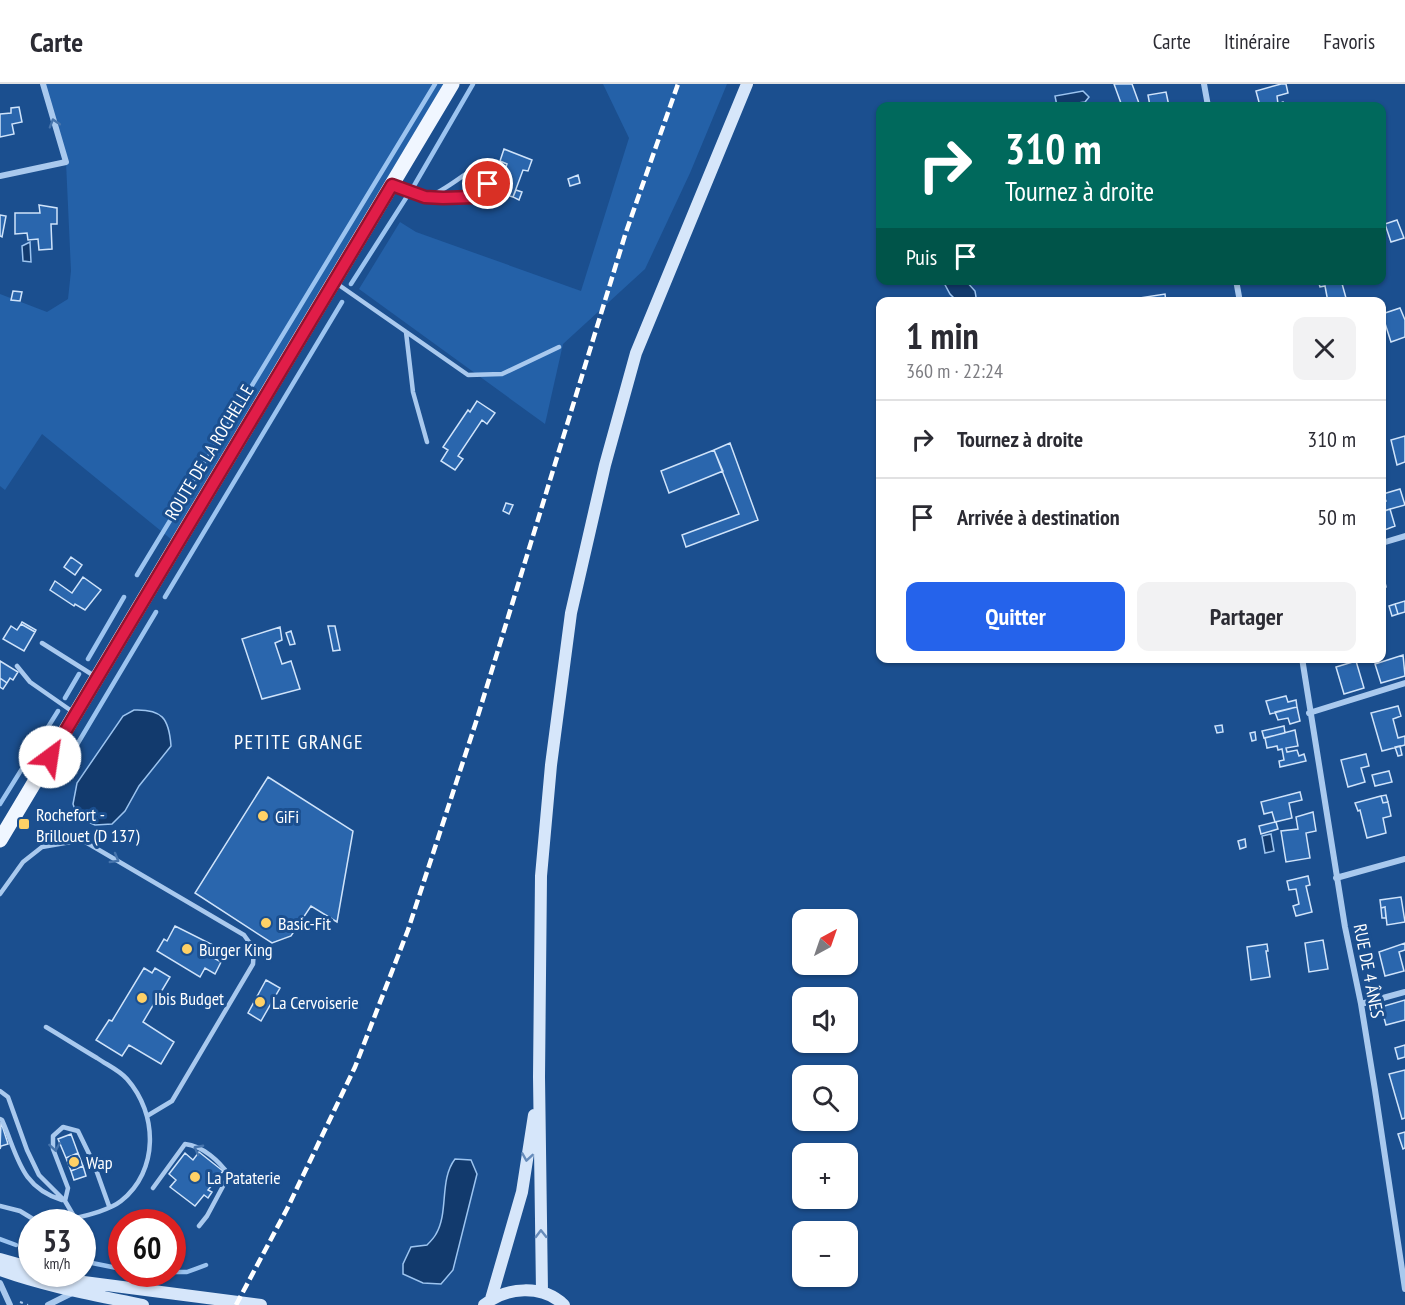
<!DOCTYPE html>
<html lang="fr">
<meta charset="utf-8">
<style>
:root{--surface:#fff;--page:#f2f2f3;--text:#2b2b33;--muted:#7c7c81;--line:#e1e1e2;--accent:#2563eb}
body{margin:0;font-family:"PT Sans Narrow",sans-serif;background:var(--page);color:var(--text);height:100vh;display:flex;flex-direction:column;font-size:22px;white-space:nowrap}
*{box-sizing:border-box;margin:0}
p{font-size:20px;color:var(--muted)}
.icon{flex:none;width:33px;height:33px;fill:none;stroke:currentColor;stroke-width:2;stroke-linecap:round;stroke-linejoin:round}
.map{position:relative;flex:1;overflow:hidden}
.sheet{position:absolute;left:876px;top:213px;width:510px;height:366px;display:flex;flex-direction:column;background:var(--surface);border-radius:12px;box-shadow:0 2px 4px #0004}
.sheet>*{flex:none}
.hud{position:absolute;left:876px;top:18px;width:510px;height:183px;border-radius:12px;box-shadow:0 2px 4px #0004;background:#00695c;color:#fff;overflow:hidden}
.needle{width:39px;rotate:40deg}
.controls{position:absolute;left:792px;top:825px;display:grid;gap:12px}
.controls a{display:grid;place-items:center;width:66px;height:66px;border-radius:12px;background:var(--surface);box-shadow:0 2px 4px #0004;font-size:30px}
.speed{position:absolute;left:18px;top:1125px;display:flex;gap:12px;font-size:30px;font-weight:700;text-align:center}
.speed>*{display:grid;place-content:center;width:78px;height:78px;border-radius:50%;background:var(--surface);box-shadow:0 2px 4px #0004;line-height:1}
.speed small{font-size:15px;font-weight:400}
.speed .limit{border:9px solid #d22;background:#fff;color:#111}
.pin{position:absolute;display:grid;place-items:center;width:51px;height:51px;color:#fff;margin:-26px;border:3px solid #fff;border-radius:50%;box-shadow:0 2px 6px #0007}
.me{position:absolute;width:66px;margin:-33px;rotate:31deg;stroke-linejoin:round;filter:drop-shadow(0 0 4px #0008)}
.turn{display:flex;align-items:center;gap:21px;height:126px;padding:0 30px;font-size:27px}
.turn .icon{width:78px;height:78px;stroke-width:2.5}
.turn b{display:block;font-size:42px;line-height:51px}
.then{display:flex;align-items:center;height:57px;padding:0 30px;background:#0003;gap:12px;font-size:22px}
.round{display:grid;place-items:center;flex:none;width:63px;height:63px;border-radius:12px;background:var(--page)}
.head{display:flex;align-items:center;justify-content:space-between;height:102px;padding:0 30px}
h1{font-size:36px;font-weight:700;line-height:45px}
.cta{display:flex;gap:12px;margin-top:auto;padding:12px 30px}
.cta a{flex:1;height:69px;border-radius:12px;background:var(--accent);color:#fff;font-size:24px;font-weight:700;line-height:69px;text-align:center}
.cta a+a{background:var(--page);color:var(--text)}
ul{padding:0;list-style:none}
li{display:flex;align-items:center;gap:18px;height:78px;padding:0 30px;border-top:2px solid var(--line)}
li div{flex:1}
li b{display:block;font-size:22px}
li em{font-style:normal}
header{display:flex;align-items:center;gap:36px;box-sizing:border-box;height:84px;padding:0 30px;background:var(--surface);border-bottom:2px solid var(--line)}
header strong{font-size:28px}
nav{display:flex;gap:33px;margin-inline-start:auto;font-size:21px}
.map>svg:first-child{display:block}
.green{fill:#2461a8}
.water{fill:#123a6d;stroke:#9cc4f0;stroke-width:1.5}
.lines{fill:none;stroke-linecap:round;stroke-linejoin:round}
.stream{stroke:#9cc4f0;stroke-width:4.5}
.building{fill:#2a66ad;stroke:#cfe3fa;stroke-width:1.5}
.path{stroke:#a9c9ee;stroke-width:2;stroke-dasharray:3 4.5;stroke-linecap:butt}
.service{stroke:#a9c9ee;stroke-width:4.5}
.minor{stroke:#a9c9ee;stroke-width:6}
.secondary{stroke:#d6e6fa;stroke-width:12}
.primary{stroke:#f0f6ff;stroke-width:15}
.rail{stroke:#fff;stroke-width:4.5;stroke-dasharray:10 4.5;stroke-linecap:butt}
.oneway{stroke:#4674ac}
.oneway2{stroke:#668bba}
.route-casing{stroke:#92132f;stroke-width:15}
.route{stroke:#e11d48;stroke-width:10}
.poi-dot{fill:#ffd166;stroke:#1b4f8f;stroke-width:2}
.labels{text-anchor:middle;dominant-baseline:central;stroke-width:6;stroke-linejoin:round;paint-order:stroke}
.street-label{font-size:18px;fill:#fff;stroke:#1b4f8f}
.poi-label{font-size:18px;fill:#fff;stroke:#1b4f8f;text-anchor:start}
.neighbourhood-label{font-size:20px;letter-spacing:1.5px;fill:#fff;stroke:#1b4f8f}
</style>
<header>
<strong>Carte</strong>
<nav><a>Carte</a><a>Itinéraire</a><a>Favoris</a></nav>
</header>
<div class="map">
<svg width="1405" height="1221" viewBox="0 0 1405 1221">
<rect width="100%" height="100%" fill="#1b4f8f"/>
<!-- green -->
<path class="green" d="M43 0H452L177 460 42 350 5 406 0 402V210L47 228 68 215 71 187 66 78Z
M603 0H727L690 89 645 185 563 260 545 340 359 205 400 138 416 148 581 207 629 54Z"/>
<!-- water -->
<path class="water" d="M1083 7 1089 13 1085 18 1057 22 1055 12Z
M30 158 31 178 23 177 22 162Z
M943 197H966L975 207 976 213 972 216 957 217 950 210Z
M134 626C162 625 169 634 171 662L139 702 125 727 112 740 95 741 78 734 73 720 77 699 123 632Z
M1271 750 1274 767 1265 769 1262 752Z
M455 1075 471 1076 477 1090 453 1186 441 1200 423 1199 403 1190V1180L411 1163 427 1161C430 1158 434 1154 436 1150 449 1128 439 1096 455 1075Z"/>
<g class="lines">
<!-- stream -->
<path class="stream" d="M351 200 415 100 473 0
M137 491 435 0
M165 513 342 218
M88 575 124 513
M65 614 79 590
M78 659 156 528
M0 720 58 627
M0 1155 16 1161
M82 1177 122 1185
M172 1188H187L206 1181"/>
</g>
<!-- building -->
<path class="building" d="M1114 0H1132L1140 22H1122Z
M1281 0H1286L1288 9 1277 12 1278 20 1283 18 1284 22H1260L1256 7Z
M1166 8 1169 22H1150L1148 11Z
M19 23 22 38 12 40 14 50 0 53V30L11 29V24Z
M504 65 532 76 528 87 523 86 513 113 497 108 507 80 500 77Z
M578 91 580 99 570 102 568 95Z
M516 106 522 108 519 116 513 113Z
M39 121 57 124V140H51L52 165 39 166 38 155 28 156 27 149 15 150V129H40Z
M0 131 6 132 2 153 0 152Z
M1397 136 1404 154 1391 158 1385 140Z
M1318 196H1341L1346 214 1328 218 1325 202 1320 203Z
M13 207 22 208 20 217 11 216Z
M1165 210 1166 218 1120 217Z
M1400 224 1405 236V253L1391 258 1382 230Z
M477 317 495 329 487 340 482 336 458 372 463 375 455 386 441 377 448 366 443 363 468 326 470 328Z
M1405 352V378L1397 381 1391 356Z
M730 359 758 436 686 463 682 451 739 430 714 366Z
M714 366 723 387 669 409 661 387Z
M1400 405 1405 421 1383 427 1382 418 1386 417 1383 410Z
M506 419 513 421 509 430 503 427Z
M1390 425 1395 442 1382 447V428Z
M71 473 82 481 75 491 64 483Z
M83 493 101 506 85 526 75 520 74 522 50 506 55 497 72 509Z
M1384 494 1386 503 1382 504V495Z
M1405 517V528L1398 530 1395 520Z
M1395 520 1398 530 1392 532 1389 522Z
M22 538 36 546 35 548 21 540Z
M21 540 35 548 24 567 3 555 11 542 17 546Z
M328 542H335L340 566 333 567Z
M280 543 282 556 275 559 282 580 291 577 300 605 262 615 242 555Z
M291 547 295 560 290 561 286 549Z
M1403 571 1405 592 1381 599 1375 580Z
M0 577 18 588 13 596 10 594 7 599 0 594Z
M1356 577 1364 604 1344 610 1336 583Z
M0 594 7 599 3 605 0 603Z
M1286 612 1288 618 1296 616 1297 623 1270 630 1266 617Z
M1398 622 1401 632 1393 635 1398 654 1405 652V661L1382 667 1371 629Z
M1297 623 1300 637 1290 640 1288 634 1278 636 1275 628Z
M1222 641 1223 648 1217 649 1215 642Z
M1284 642 1285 649 1264 654 1262 647Z
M1295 646 1298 662 1286 664 1287 668 1297 666 1299 672 1304 670 1306 677 1280 683 1279 677 1284 676 1282 665 1278 666 1277 662 1267 664 1265 654Z
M1255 648 1256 656 1252 657 1250 649Z
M1400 662 1402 671 1398 672 1395 663Z
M1366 670 1369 682 1361 684 1365 698 1348 703 1341 676Z
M1389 687 1392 698 1375 702 1372 691Z
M268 693 353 747 337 838 311 822 291 852 272 859 195 809Z
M1300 708 1302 716 1289 719 1292 734 1275 738 1272 728 1264 730 1261 718Z
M1386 711 1388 718 1383 719 1381 712Z
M1381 712 1383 719 1388 718 1391 732 1383 734 1386 749 1367 754 1360 726 1358 727 1355 719Z
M1313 728 1316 747 1306 749 1310 774 1286 778 1281 747 1298 745 1296 733Z
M1275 738H1276L1278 745 1261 750 1259 742Z
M1245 755 1246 763 1240 765 1238 757Z
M1308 792 1310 801 1306 802 1312 828 1296 832 1293 822 1299 820 1296 805 1289 806 1287 797Z
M1401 813 1405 838 1387 841 1385 823 1381 824 1380 816Z
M1385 823 1386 834H1382L1381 824Z
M175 842 217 863 212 873 221 878 215 890 205 884 200 893 157 867 164 855 167 857Z
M1323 856 1328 885 1309 888 1305 859Z
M1405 859V866L1399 868 1404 887 1385 892 1379 868Z
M1267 860 1268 867H1266L1270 893 1251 896 1247 863Z
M144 884 152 889 155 884 170 893 143 938 174 958 161 980 129 961 122 972 96 956 109 936 112 937Z
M266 896 280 904 261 937 248 929Z
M1405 916V936L1386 941 1381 923Z
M1405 961V973L1398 975 1395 964Z
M1405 986V1034L1402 1035 1389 990Z
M1 1038 8 1060 1 1062 0 1065Z
M1405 1048V1064L1403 1065 1398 1050Z
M71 1050 78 1069 66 1074 58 1055Z
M199 1068 223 1087 208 1106 212 1108 208 1114 204 1111 195 1122 170 1103 176 1096 169 1090 185 1069 193 1076Z
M78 1069 83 1082 71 1087 66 1074Z
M83 1082 86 1092 74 1096 71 1087Z"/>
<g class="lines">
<!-- path -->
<path class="path" d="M20 1218 28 1221"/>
<!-- service -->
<path class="service" d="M395 102C404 105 418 113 428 112 436 112 461 93 470 87L488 101 474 113 443 114 425 113
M336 199 468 291 502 290 559 263
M406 248 413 308 427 358
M42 559 96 593
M17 582 30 598 73 628
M0 810 23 778 42 763 82 756 244 851 254 865 253 880 172 1017 147 1032
M46 943C63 953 80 964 97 974 107 981 119 986 127 995 158 1030 159 1087 121 1117 107 1128 78 1133 60 1138
M0 1007 8 1013 27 1066 39 1091 65 1117 75 1134
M0 1035 2 1036C18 1072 20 1103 62 1116
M153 1104 185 1060C203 1062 219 1077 229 1091L207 1132 199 1142
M65 1117 68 1104 53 1065V1052L63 1043 78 1047 94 1080 109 1122
M0 1122 20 1127 38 1138
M18 1177 24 1175 32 1170"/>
<!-- minor -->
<path class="minor" d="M1204 0 1208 22
M0 92 66 78 43 0
M1236 196 1240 218
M1382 459 1405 452
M1302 574 1345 843 1361 920 1375 1006 1405 1205
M1309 629 1405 599
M1336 794 1405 775
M1361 920 1405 908
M0 1199 10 1221
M48 1221 72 1209"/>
<!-- secondary -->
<path class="secondary" d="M0 1175 32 1184
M0 1186C47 1203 95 1211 143 1221
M49 1190 76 1197 261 1221
M542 1208 539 993 541 792 551 681 571 529 605 381 636 269 747 0
M491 1215 522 1108 534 1031
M484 1221C506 1203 542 1200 564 1221"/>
<!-- primary -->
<path class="primary" d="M0 756 452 0"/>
<!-- rail -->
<path class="rail" d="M236 1221 287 1125 355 983 408 846 476 638 626 148 678 0"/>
</g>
<!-- one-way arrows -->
<defs><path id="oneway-chevron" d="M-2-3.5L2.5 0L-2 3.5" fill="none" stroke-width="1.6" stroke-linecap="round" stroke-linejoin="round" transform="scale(1.5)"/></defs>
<g class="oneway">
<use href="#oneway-chevron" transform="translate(54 39) rotate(-107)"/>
<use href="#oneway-chevron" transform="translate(115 775) rotate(30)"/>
<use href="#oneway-chevron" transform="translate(55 1063) rotate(81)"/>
<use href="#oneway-chevron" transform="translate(198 1065) rotate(-152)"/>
</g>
<g class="oneway2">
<use href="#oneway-chevron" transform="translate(527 1073) rotate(99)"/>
<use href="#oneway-chevron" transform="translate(541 1150) rotate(-91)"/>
</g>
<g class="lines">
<!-- route casing -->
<g class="route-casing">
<path id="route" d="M50 673 392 101 425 113 443 114 474 113 488 100"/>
</g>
<!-- route -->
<use href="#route" class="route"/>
</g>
<!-- markers -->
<g class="poi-dot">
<circle cx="263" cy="732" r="6"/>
<rect x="18" y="734" width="12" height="12" rx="3"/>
<circle cx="266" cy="839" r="6"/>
<circle cx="187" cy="865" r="6"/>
<circle cx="142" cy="914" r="6"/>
<circle cx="260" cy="918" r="6"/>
<circle cx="74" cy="1078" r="6"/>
<circle cx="195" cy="1093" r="6"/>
</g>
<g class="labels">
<!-- street labels -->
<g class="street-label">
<text transform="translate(209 368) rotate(-59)">ROUTE DE LA ROCHELLE</text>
<text transform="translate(1369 887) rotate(79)">RUE DE 4 ÂNES</text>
</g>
<!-- poi labels -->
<g class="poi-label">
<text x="36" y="730">Rochefort -<tspan x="36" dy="21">Brillouet (D 137)</tspan></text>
<text x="275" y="732">GiFi</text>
<text x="278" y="839">Basic-Fit</text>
<text x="199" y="865">Burger King</text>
<text x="154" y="914">Ibis Budget</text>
<text x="272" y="918">La Cervoiserie</text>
<text x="86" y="1078">Wap</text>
<text x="207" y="1093">La Pataterie</text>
</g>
<!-- neighbourhood labels -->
<g class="neighbourhood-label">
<text x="299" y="658">PETITE GRANGE</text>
</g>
</g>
</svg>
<div class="controls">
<a><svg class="needle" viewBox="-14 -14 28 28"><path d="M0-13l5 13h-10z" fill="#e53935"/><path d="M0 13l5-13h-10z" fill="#7c7c81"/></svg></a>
<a><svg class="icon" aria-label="sound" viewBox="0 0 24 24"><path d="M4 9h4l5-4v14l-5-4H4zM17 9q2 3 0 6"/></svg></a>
<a><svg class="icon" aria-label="search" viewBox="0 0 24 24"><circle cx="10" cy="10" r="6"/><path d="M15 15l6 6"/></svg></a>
<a>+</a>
<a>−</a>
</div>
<div class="speed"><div>53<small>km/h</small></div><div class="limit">60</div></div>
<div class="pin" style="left:488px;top:100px;background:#d93025"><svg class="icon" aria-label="arrive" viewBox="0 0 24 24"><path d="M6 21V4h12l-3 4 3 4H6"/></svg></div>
<svg class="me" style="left:50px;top:673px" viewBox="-20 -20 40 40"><circle r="19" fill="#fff"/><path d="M0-13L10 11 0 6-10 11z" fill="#e11d48"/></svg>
<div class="hud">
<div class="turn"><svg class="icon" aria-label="right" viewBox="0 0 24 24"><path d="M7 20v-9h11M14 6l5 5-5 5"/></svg><div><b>310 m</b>Tournez à droite</div></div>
<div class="then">Puis<svg class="icon" aria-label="arrive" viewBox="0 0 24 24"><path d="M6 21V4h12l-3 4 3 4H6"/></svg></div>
</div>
<section class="sheet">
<div class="head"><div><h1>1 min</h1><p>360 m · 22:24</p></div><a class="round"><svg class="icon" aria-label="close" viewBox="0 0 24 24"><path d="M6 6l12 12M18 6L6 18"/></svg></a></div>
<ul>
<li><svg class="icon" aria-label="right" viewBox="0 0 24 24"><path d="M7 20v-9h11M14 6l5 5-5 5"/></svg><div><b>Tournez à droite</b></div><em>310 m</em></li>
<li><svg class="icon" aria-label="arrive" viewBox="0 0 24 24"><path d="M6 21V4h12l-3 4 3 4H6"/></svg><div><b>Arrivée à destination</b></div><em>50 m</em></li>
</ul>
<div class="cta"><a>Quitter</a><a>Partager</a></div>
</section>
</div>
